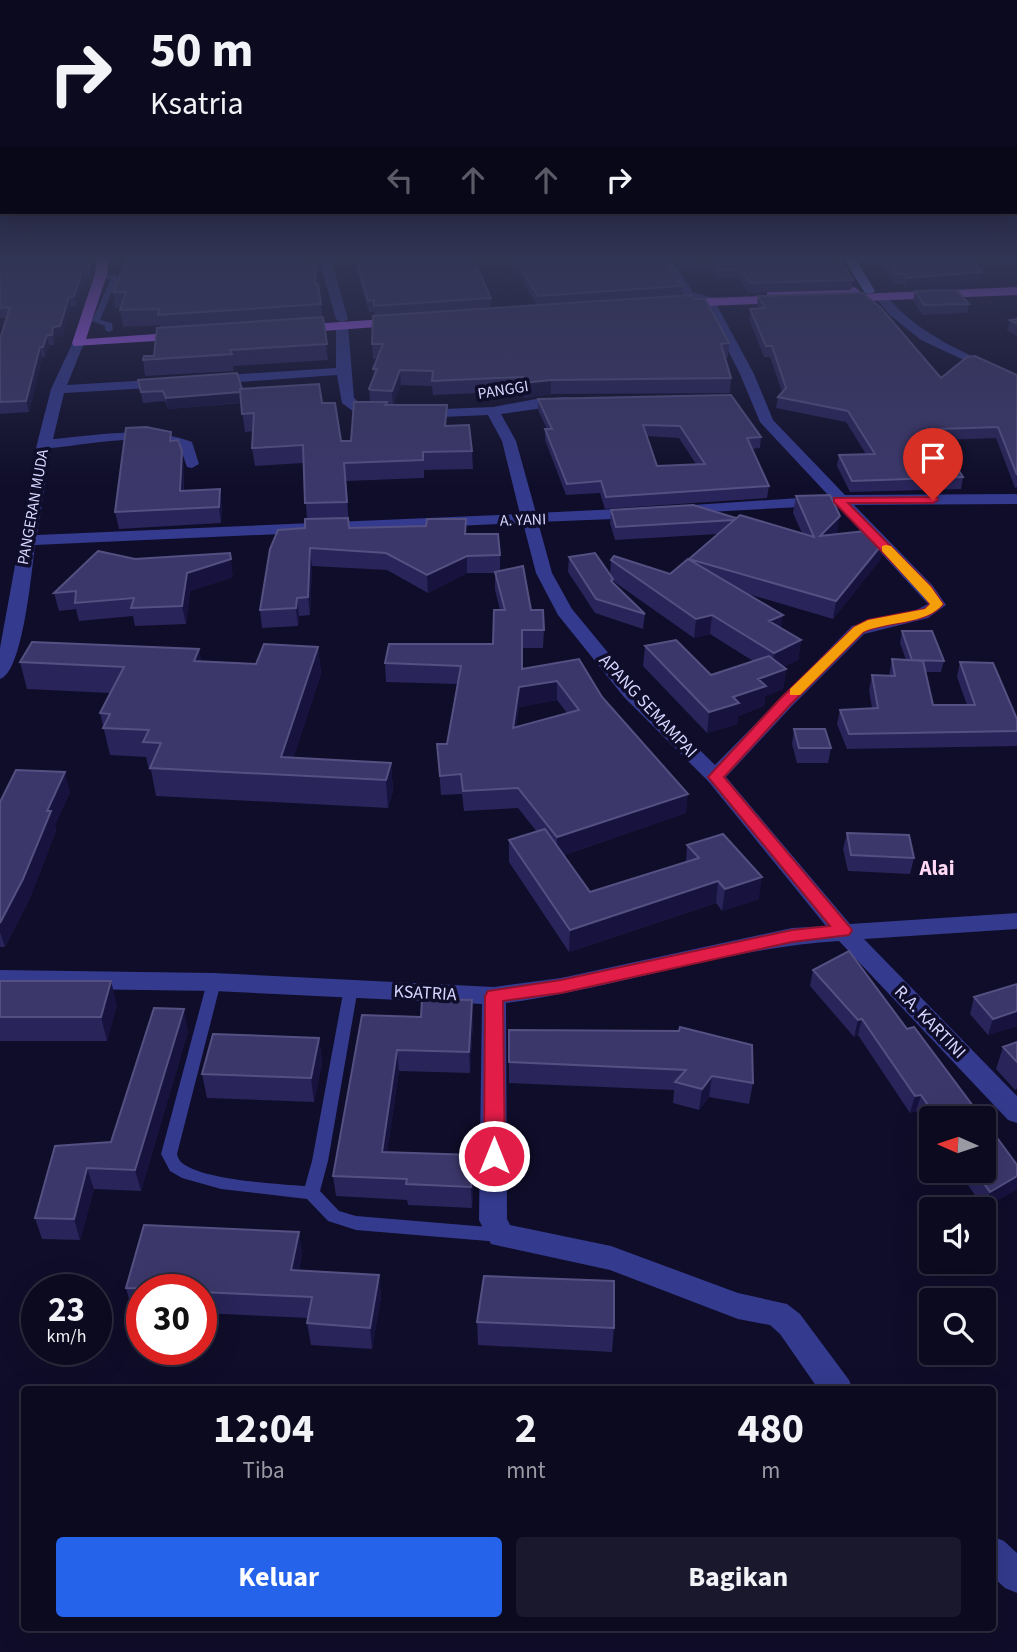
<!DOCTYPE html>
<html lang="id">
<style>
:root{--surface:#0b0a1f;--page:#19182c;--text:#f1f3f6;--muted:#9a9aa4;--line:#2b2b3d;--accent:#2563eb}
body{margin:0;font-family:"Source Sans 3",sans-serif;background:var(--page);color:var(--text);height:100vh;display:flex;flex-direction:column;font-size:26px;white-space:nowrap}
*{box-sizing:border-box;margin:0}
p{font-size:23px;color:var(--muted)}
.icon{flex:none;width:38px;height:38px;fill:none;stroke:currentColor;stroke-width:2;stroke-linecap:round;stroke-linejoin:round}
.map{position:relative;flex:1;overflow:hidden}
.side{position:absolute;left:21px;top:1386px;width:975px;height:245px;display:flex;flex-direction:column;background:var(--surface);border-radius:7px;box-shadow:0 7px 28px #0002,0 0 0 2px var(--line)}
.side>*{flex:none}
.guide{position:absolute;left:0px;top:0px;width:1018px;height:214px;box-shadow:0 7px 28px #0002,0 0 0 2px var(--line);background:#0b0a1f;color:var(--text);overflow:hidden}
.needle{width:46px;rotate:273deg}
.buttons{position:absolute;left:919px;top:1106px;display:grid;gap:14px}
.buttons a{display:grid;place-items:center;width:77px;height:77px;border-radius:7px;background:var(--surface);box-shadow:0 7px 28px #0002,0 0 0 2px var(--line);font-size:35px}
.speed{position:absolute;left:21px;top:1274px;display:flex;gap:14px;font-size:35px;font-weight:700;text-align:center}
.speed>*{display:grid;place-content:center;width:91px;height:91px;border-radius:50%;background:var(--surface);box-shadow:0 7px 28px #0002,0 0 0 2px var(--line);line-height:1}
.speed small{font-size:18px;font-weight:400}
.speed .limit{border:10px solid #d22;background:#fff;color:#111}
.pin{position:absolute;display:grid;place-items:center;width:60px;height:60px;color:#fff;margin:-72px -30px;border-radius:50% 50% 50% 0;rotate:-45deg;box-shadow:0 0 7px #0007}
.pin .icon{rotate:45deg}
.me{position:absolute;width:77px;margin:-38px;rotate:0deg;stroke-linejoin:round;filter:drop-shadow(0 0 5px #0008)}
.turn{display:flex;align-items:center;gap:24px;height:147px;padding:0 35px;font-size:32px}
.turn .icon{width:91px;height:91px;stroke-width:2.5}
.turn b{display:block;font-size:49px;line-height:60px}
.lanes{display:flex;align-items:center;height:66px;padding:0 35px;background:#0003;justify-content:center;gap:35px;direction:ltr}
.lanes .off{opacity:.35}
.eta{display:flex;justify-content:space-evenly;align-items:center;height:119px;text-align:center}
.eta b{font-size:42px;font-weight:700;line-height:49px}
.cta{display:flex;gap:14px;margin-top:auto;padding:14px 35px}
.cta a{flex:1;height:80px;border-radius:7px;background:var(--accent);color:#fff;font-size:28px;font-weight:700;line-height:80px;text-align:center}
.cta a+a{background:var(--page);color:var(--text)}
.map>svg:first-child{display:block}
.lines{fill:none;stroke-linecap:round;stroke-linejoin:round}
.lane{fill:#343a8d;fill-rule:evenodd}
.street{fill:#343a8d;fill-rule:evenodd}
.secondary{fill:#6d79ff;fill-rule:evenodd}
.primary{fill:#b05dff;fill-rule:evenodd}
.wall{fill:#292459;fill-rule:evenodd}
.shaded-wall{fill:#17133e}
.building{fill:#3c376a;stroke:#545082;stroke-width:2;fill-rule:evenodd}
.route{fill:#e11d48;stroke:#92132f;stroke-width:2}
.slow{fill:#f59e0b}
.labels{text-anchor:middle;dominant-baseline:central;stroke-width:7;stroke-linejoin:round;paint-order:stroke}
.far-street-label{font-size:16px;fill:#d6d6ff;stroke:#0f0d29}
.street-label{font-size:18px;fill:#d6d6ff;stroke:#0f0d29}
.quarter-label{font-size:21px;font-weight:bold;fill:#ffd8f5;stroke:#0f0d29}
</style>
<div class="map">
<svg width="1017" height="1652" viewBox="0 0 1017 1652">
<rect width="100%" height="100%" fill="#0f0d29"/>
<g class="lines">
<!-- lane -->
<path class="lane" d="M98 275H115L118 277 100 320 112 323 113 330 109 332 105 330V326L92 321 111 279 98 277Z
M214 977 219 978 221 982 177 1154C178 1158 179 1160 182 1163 203 1180 277 1184 305 1186L312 1161 344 988 346 984H356L358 988 328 1161 320 1191 339 1211 356 1216 500 1228 506 1230 508 1235 506 1240 500 1242 356 1230 328 1221 307 1199 221 1189 182 1178 170 1171 161 1154 207 982 209 978Z"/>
<!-- street -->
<path class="street" d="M318 256H330L348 319 343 322 348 326 354 398 363 406 384 410V416L354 412 342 403 337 375 211 384 204 380 211 376 336 368V326L341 322 336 319Z
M657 256H669L693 292 713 298 754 374 773 420 845 495 1017 494V504L854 505 933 586 946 605 928 618 864 634 792 706 726 777 850 924 1017 913V929L864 939 1017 1096V1123L1008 1120 839 941C726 948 618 988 506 1003L507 1219 510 1225 611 1246 738 1293 787 1304 800 1314 849 1380 853 1390H819L780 1334 770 1325 738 1319 610 1270 491 1244 479 1220 482 1004 214 991 0 988V970L214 973 494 987 561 978 792 928 826 926 708 781 624 697 558 615 536 573 523 523 35 545C32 568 23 673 0 679V648L37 444 51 389 74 340 78 339 84 343 67 385 168 379 175 383 168 387 64 393 53 439C99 435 148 425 192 442L199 464 192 468 187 467 180 447C141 432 92 444 51 448L37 535 520 514 502 441 488 415 419 418 412 414 419 410 493 407 536 399 567 397 572 398V404L501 414 516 441 536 513 639 508 647 513 639 518 538 522 552 573 572 609 638 689 715 765 852 626 916 610 928 604 837 505 673 514 670 511 673 508 678 506 829 496 760 422 740 374 704 303 685 296Z
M877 294H885C920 337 968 354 1017 376V385L921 340 890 315 875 297Z
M992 1536 1004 1541 1017 1553V1593L1005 1588 992 1576Z"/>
<!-- secondary -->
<path class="secondary" d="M842 256H854L875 291 873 293H865Z"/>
<!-- primary -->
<path class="primary" d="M97 256H109L107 274 86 339 183 332 189 336 187 339 74 346 72 343 95 274Z
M854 287 860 291 857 294 1017 287V295L841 302 835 298 839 295 788 297V302L784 303 680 307 674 303 680 299 767 296V292L771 290Z
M400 318 406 322 404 325 296 333 290 329 296 325Z"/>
</g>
<!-- wall -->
<path class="wall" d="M0 256H87L92 274 91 279H84L76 306 71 307 62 337H55L54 345H49L45 357 42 358 29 412 0 414V339L7 318H0Z
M352 256H454L457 262 491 298V308L537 305 519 276H517L502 256H661L664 262 682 286 681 296 729 343 728 357 725 358 731 378 730 393 551 394 524 398 523 391 433 395 432 386 401 385 393 405 447 426 472 451 473 469 424 470V478L346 481 349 528 426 526 466 519V534L500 555V571L531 610 544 630 543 648H522V669L602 697 686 813 564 855 590 892 686 862 687 845 759 899 722 911 716 903 569 952 509 862V840L537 832 518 808 464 811 462 794 441 795 437 744H447L457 684 386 682 385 663 493 644 500 610 495 590V573H467L428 593 387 570 312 566 310 615 299 616 298 626 262 628 260 610 305 528 307 519 303 463 255 466 252 448 253 431 245 432 241 403 168 409 165 401 143 403 138 380 242 389 322 403 341 441H351L370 402 369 389 374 378 373 369 377 359H373L372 344 374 312H369ZM557 700 567 713 516 727 519 707Z
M672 256H845L844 264H842L853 280 851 290 748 293 739 278 716 279 710 270 682 271Z
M856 256H1017V264L974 262 982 272 980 281 906 288 903 284H895L881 265H862Z
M312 265H316L317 284 321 304 328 360 233 366 234 371 145 376 143 360 154 356 160 325 123 327 120 310 121 308H115L113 292Z
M915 291 969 304 967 313 922 315 913 301Z
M758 296 941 378 1017 375V487L1015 488 996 438 942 440V444L963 477 961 489 850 492 837 466 839 455 866 454 846 422 776 408 778 397 782 392 770 357H764L749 319 750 309 758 308 757 306Z
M1017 319V336L1007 330 1010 320Z
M538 399 761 437 760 448 751 449 769 486 767 498 605 509 600 493 566 495 545 440V429H547L538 410ZM647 436 679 438 696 464 657 466Z
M172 441 184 467V491L222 505 221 523 119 529 115 512Z
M796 496 837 533 836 534 884 542 880 560 833 619 748 594 781 628 801 640 798 660 783 667 786 669 783 689 765 696 764 706 738 716 737 724 707 733 643 666 645 646 711 675 753 661 710 634 694 638 613 581V582L645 614 643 629 595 613 568 572 569 557 610 576 611 560 670 574 689 559 718 534 615 540 610 523 611 510 736 518 802 533 793 513Z
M233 577 190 591 186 624 135 626 133 616 79 621 76 609 59 611 54 593Z
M902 631 944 661 941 672H926L933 705H967L957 677 960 662 1017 719V746L847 749 837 724 840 710 872 708 869 690 872 675 889 676 892 659 906 660 900 643Z
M318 647 321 674 293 758 391 763 393 791 388 808 156 796 151 770H149L146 757 110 755 100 713 110 693 27 689 20 662 199 649 201 662 256 664Z
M794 729 831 748 828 763H797L792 744Z
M70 792 55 825 56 831 29 900 5 947H0V802Z
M847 833 914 858 910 874 848 871 843 849Z
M813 970 907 1029 982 1118H931V1133L916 1111 910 1113 858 1035 854 1037 810 986Z
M0 981 117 1005 107 1041H0Z
M1017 984V1026L988 1035 970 1014 974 997Z
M472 1000 473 1021 470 1073 399 1071 387 1152 474 1176 472 1208 408 1205 407 1200 336 1196 333 1176 362 1015 421 1017Z
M509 1030 753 1083 749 1104 709 1097 699 1110 673 1103 674 1090 509 1083Z
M188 1031 141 1191 94 1189 80 1240 42 1239 35 1218 111 1142Z
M319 1038 322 1062 314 1102 207 1098 202 1074Z
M1017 1042V1089L1015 1090 996 1069 1003 1047Z
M958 1171H984L1017 1189 984 1208Z
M299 1232 302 1254 299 1270 379 1275 381 1297 372 1349 311 1345 307 1323 308 1318 201 1313V1290H142V1310H132L126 1288Z
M477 1322 614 1328 612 1352 478 1345Z"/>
<!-- shaded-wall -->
<path class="shaded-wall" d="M90 265 92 274 91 279 89 269Z
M316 265 318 280 316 300 315 284Z
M517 266H519V276H517Z
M83 269 84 279 76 306 74 296Z
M982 272 980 281 906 288 907 278Z
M69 297 71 307 62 337H55L54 345 52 335 53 327Z
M47 335 49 345 45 357 43 347Z
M40 347 42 358 29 412 26 401Z
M400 370 401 385 393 406 392 391Z
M551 380V394L524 398V383Z
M243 392 245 402 168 409 166 398Z
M182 451 184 467 183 508 180 491Z
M220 489 222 505 221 523 219 507Z
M840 516 837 533 817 553 820 536Z
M884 542 880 560 833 619 836 601Z
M310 548 312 566 310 615 308 597Z
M467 556V573L428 593 427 575Z
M231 559 233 577 190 591 186 624 182 606 187 573Z
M297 598 299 616 298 626 296 608Z
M712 615 710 634 694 638 696 619Z
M783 615 780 634 769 621Z
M801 640 798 660 771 673 774 653Z
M318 647 321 674 288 775 281 757Z
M199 649 204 676 194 661Z
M786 669 783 689 765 696 764 706 738 716 737 724 707 733 709 712 733 697 758 679Z
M557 681V700L519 707 513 747V728L519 687Z
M391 763 393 791 388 808 386 780Z
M65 772 70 792 55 825 56 831 29 900 5 947 0 932V923L47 811Z
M688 794 686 813 557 857V837Z
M762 877 759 899 722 911 725 889Z
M718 881 716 903 569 952 570 930Z
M111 981 117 1005 107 1041 101 1017Z
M472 1000 473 1021 470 1073 469 1052Z
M184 1009 188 1031 141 1191 135 1170Z
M1017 1011V1026L988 1035 993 1019Z
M862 1019 858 1035 854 1037 858 1020Z
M319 1038 322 1062 314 1102 311 1078Z
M397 1050 399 1071 384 1172 382 1152Z
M712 1076 709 1097 699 1110 702 1089Z
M921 1095 916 1111 910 1113 915 1096Z
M474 1155V1176L472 1208 471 1187Z
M87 1168 94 1189 80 1240 74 1219Z
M1017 1176V1189L984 1208 990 1192Z
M299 1232 302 1254 295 1292 291 1270Z
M379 1275 381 1297 372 1349 370 1328Z"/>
<!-- building -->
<path class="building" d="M0 256H87L90 265 89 269H83L74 296 69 297 60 326 53 327 52 335H47L43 347H40L26 401 0 402V339L10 307 0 308Z
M128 256H311L310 265H316L315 284H318L321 304 158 315 159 309 120 310 126 292H113Z
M355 256H454L457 262 474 260 491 298 374 306V300L368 301Z
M509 256H661L664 262 682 286 538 296 519 266H517Z
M679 256H837L853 280 750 283 740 269 717 270 711 260 683 261Z
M883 256H968L982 272 907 278 905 274H897Z
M956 290 969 304 924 305 915 291Z
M863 293 881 308 941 378 967 357 975 356 1017 375V475L998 427 940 429 944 434 936 435 963 477 852 481 839 455 875 454 848 411 778 397 786 388 772 346H766L750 309 765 308 758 296Z
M691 295 694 299H705L729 343 721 344 731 378 551 380 524 383 523 377 432 381 433 371 400 370 392 391 372 390 369 389 377 369H373L383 344H372L373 316Z
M323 317 327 344 230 350 232 354 143 360 144 356H154L157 328Z
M1017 319V324L1010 320Z
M237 373 242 389H240V392L166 398 163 391 141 392 138 380Z
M319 384 322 403H335L341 441H351L354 402H387L385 405H447L445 426 469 425 472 451 423 452V460L344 463 347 502 305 503 303 445 252 448 254 413 242 414 240 389Z
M731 395 761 437 747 438 769 486 606 497 601 481 567 484 545 429H552L538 399ZM643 425 680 426 705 464 657 466Z
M146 427 171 432 170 441 178 440 182 451 180 491 220 489 219 507 115 512 126 428Z
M830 495 840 516 820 536 874 530 884 542 836 601 689 559 740 515 814 537 796 496Z
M693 505 736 518 734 520 616 527 611 510Z
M348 518 349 528 426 526 427 519H466L465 534H498L500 555 467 556 427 575 386 553 310 548 308 597 297 598 296 608 260 610 270 549 278 530 305 528V519Z
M98 551 135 559 230 553 231 559 187 573 182 606 131 608 134 598 75 603 76 591 54 593Z
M595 553 613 579 611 581 645 614 596 599 569 557Z
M614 556 670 574 688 559 783 615 769 621 801 640 774 653 712 615 696 619 611 560Z
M523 566 531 610H543L544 630H522V669L579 659 602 697 688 794 557 837 518 788 463 791 461 774 440 776 437 744H447L461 666 385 663 389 644H493L494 610H505L495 572ZM557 681 579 710 513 728 519 687Z
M902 631H932L944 661 912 660Z
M676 640 711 675 769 656 786 669 758 679 766 686 733 697 739 703 709 712 645 646Z
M32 642 199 649 194 661 256 664 264 644 318 647 281 757 391 763 386 780 150 768 161 743 143 742 149 730 103 728 110 714 100 713 124 667 20 662Z
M892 659 923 661 933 705H975L960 662 993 663 1017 719V731L849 734 840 710 878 708 872 675 895 676Z
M794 729H825L831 748H799Z
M16 770 65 772 47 811H51L23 879 0 923V802Z
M545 829 590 892 699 858 687 845 723 834 762 877 725 889 718 881 570 930 509 840Z
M847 833 909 835 914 858 851 855Z
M849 951 907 1029 914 1027 982 1118H937L921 1095 915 1096 862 1019 858 1020 813 970Z
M0 981H111L101 1017H0Z
M1017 984V1011L993 1019 974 997Z
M422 999 472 1000 469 1052 397 1050 382 1152 474 1155 471 1187 406 1184 407 1179 333 1176 362 1015 421 1017Z
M154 1008 184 1009 135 1170 87 1168 74 1219 35 1218 55 1146 111 1142Z
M680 1027 752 1045 753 1083 712 1076 702 1089 675 1082 686 1070 509 1062V1030L679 1031Z
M213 1034 319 1038 311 1078 202 1074Z
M1017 1042V1062L1003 1047Z
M984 1120 1017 1165V1176L990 1192 975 1171H984Z
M144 1225 299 1232 291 1270 379 1275 370 1328 307 1323 312 1297 201 1292V1290L126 1288Z
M484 1276 614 1281V1328L477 1322Z"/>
<!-- sky -->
<linearGradient id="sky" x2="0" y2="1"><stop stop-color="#080717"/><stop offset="0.53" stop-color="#313554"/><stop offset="1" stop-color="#313554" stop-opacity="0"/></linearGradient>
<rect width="1017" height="487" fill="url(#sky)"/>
<!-- route -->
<path class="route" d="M937 497 938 500 933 503H848L931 587 943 604C926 625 887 621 863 632L790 705 724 777 849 926 852 930 849 935 792 942 561 993 503 1001 505 1156 502 1162 494 1164 487 1162 484 1156 485 996 488 991 561 980 792 930 830 926 708 777 780 699 854 627 868 620 925 609 930 604 922 593 834 502V498Z"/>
<!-- slow -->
<path class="slow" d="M886 545 891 546 931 587 943 604C926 625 887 621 863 632L800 695H790V689L854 627 868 620 925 609 930 604 882 551V546Z"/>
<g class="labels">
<!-- far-street labels -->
<g class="far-street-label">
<text transform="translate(503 390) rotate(-9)">PANGGI</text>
<text transform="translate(33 507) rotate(-80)">PANGERAN MUDA</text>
<text transform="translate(523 520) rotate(-2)">A. YANI</text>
</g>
<!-- street labels -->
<g class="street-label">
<text transform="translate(648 706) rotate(47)">APANG SEMAMPAI</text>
<text transform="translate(425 993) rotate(3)">KSATRIA</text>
<text transform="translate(930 1022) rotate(46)">R.A. KARTINI</text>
</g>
<!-- quarter labels -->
<g class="quarter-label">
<text x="937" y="868">Alai</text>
</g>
</g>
</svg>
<div class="buttons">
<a><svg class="needle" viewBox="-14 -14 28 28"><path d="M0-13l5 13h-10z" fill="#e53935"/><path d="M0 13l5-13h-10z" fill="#9a9aa4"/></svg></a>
<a><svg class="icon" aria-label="sound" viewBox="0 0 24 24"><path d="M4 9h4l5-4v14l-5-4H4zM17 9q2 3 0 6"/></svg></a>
<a><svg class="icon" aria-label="search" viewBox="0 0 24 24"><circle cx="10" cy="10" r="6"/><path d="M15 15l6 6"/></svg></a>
</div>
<div class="speed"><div>23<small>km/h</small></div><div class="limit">30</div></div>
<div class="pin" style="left:933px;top:500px;background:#d93025"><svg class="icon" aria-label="arrive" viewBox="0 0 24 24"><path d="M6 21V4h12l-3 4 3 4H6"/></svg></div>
<svg class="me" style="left:494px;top:1156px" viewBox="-20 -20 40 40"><circle r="17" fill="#e11d48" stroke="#fff" stroke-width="3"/><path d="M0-11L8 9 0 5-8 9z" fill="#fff"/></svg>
<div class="guide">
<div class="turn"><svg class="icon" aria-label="right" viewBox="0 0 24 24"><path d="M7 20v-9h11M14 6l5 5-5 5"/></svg><div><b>50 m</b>Ksatria</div></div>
<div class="lanes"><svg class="icon off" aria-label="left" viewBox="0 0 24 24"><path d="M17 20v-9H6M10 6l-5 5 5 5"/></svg><svg class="icon off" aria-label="ahead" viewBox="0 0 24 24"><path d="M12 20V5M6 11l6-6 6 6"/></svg><svg class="icon off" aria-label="ahead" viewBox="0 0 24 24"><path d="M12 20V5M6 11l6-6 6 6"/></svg><svg class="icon" aria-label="right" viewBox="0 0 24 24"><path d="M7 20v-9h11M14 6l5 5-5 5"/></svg></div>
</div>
<section class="side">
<div class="eta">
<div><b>12:04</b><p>Tiba</p></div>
<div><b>2</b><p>mnt</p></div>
<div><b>480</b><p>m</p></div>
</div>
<div class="cta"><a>Keluar</a><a>Bagikan</a></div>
</section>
</div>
